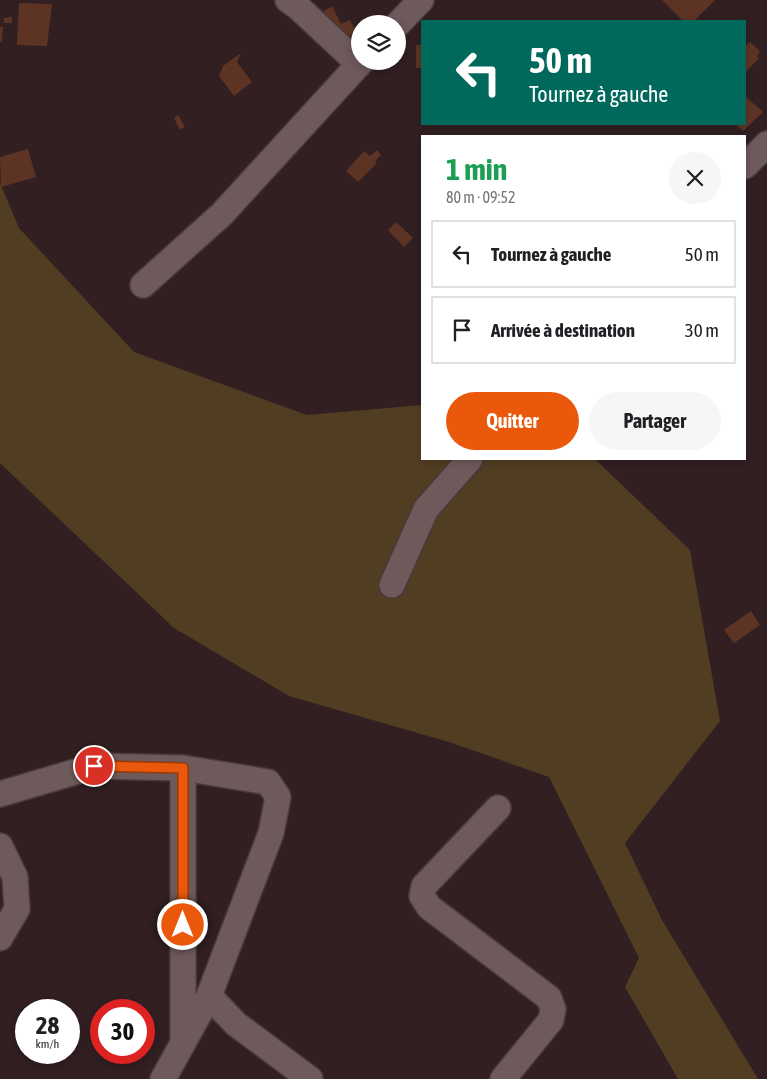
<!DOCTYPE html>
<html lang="fr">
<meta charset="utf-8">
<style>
:root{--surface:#fff;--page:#f6f6f6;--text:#202124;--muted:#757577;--line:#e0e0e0;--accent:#ea580c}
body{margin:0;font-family:"Asap Condensed",sans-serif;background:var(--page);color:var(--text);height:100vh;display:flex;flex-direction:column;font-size:19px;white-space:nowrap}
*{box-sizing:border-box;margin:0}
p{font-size:16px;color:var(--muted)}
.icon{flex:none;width:28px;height:28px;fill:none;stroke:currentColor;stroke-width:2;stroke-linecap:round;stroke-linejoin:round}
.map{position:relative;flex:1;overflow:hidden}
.panel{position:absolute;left:421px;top:135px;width:325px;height:325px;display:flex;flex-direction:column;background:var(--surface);border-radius:0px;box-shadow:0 2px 8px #0003}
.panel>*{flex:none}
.banner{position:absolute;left:421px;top:20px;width:325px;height:105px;border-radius:0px;box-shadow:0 2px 8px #0003;background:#00695c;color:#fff;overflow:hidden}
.controls{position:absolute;left:351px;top:15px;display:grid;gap:10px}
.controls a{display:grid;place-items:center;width:55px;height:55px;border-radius:50%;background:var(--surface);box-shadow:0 2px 8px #0003;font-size:25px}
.speed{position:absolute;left:15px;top:999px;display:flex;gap:10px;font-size:25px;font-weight:700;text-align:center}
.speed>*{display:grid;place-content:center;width:65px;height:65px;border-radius:50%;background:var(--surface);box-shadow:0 2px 8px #0003;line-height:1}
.speed small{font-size:12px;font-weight:400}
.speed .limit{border:8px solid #d22;background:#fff;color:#111}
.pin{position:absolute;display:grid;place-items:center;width:42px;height:42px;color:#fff;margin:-21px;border:2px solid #fff;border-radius:50%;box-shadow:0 1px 5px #0007}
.me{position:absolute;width:55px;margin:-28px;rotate:0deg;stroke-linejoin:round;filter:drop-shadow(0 0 4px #0008)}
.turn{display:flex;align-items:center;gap:18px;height:105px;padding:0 25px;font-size:22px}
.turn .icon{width:65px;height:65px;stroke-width:2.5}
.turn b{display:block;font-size:35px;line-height:42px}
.round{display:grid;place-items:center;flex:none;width:52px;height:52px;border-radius:26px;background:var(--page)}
.headline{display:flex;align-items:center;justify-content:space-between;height:85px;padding:0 25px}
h1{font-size:30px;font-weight:700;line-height:38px;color:#1e9e55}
.button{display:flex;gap:10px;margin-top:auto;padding:10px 25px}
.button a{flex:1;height:58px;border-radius:30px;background:var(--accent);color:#fff;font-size:20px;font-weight:700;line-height:58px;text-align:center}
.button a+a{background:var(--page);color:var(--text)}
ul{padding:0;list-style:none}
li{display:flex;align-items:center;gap:15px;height:68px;margin:0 10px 8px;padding:0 15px;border:2px solid var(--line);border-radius:0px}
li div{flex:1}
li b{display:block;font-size:19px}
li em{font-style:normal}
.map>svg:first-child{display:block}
.green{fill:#513d22}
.building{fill:#5d3423}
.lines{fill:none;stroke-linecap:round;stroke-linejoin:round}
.street-casing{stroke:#493a3c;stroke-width:28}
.street{stroke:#6e595b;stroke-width:25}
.route-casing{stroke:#983908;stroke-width:12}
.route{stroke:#ea580c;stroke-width:9}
</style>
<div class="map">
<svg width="767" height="1079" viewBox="0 0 767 1079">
<rect width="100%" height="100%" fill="#311f22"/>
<!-- green -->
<path class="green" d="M0 183 19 228 134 352 307 415 422 405V459H595L690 550 720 721 625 843 662 920 758 1079H678L625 987 639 958 549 777 449 742 289 696 174 628 0 463Z"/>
<!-- building -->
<path class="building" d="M662 0H715L694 21H683Z
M19 3 52 4 47 46 17 45Z
M332 6 341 24 350 20 357 33 347 37 344 31 327 38 316 16Z
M12 17V23H4V18Z
M0 27H3L2 42H0Z
M750 42 760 51 757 56 759 58 745 73V45L746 46Z
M416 45H422V68H416Z
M241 53 237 62 252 82 234 96 219 76 223 66Z
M745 96 763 112 743 131 735 124H745Z
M178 115 185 127 180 130 174 118Z
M28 149 36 177 1 187 0 157Z
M377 150 381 155 375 161 377 163 358 182 346 171 364 151 370 156Z
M396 222 413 238 404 247 388 230Z
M751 611 760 625 734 643 724 630Z"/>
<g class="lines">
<!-- street casing -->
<g class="street-casing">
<path id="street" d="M288 0 299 8 359 64
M398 24 421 0
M745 166 767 144
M143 285 222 214 362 61
M392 585 426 509 470 459
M0 794 95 766 183 768V1042
M498 808 424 886 422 896 429 907 549 998 553 1009 551 1020 503 1079
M0 846 15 877 17 909 0 938
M209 996 236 1024 310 1079
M163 1079 209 996 271 833 278 797 268 782 183 768"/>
</g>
<!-- street -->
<use href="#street" class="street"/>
</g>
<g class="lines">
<!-- route casing -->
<g class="route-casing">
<path id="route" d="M94 766 183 768V925"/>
</g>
<!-- route -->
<use href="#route" class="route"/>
</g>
</svg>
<div class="controls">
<a><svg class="icon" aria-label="layers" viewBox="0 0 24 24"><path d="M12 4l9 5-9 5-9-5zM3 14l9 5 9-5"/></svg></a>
</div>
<div class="speed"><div>28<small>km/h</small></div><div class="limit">30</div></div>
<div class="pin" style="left:94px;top:766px;background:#d93025"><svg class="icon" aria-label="arrive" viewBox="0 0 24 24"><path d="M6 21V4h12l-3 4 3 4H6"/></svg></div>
<svg class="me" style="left:183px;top:925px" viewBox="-20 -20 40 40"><circle r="17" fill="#ea580c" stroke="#fff" stroke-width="3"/><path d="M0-11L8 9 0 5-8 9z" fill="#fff"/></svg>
<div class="banner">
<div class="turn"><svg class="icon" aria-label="left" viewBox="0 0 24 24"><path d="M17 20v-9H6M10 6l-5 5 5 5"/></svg><div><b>50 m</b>Tournez à gauche</div></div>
</div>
<section class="panel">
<div class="headline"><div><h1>1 min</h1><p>80 m · 09:52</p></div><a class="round"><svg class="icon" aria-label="close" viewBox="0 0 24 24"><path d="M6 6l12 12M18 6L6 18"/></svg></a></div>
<ul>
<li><svg class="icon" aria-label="left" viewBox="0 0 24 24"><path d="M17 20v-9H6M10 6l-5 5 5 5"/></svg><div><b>Tournez à gauche</b></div><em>50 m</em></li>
<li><svg class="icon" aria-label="arrive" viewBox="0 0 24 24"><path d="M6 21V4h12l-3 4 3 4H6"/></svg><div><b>Arrivée à destination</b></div><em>30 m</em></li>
</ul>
<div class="button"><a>Quitter</a><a>Partager</a></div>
</section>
</div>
